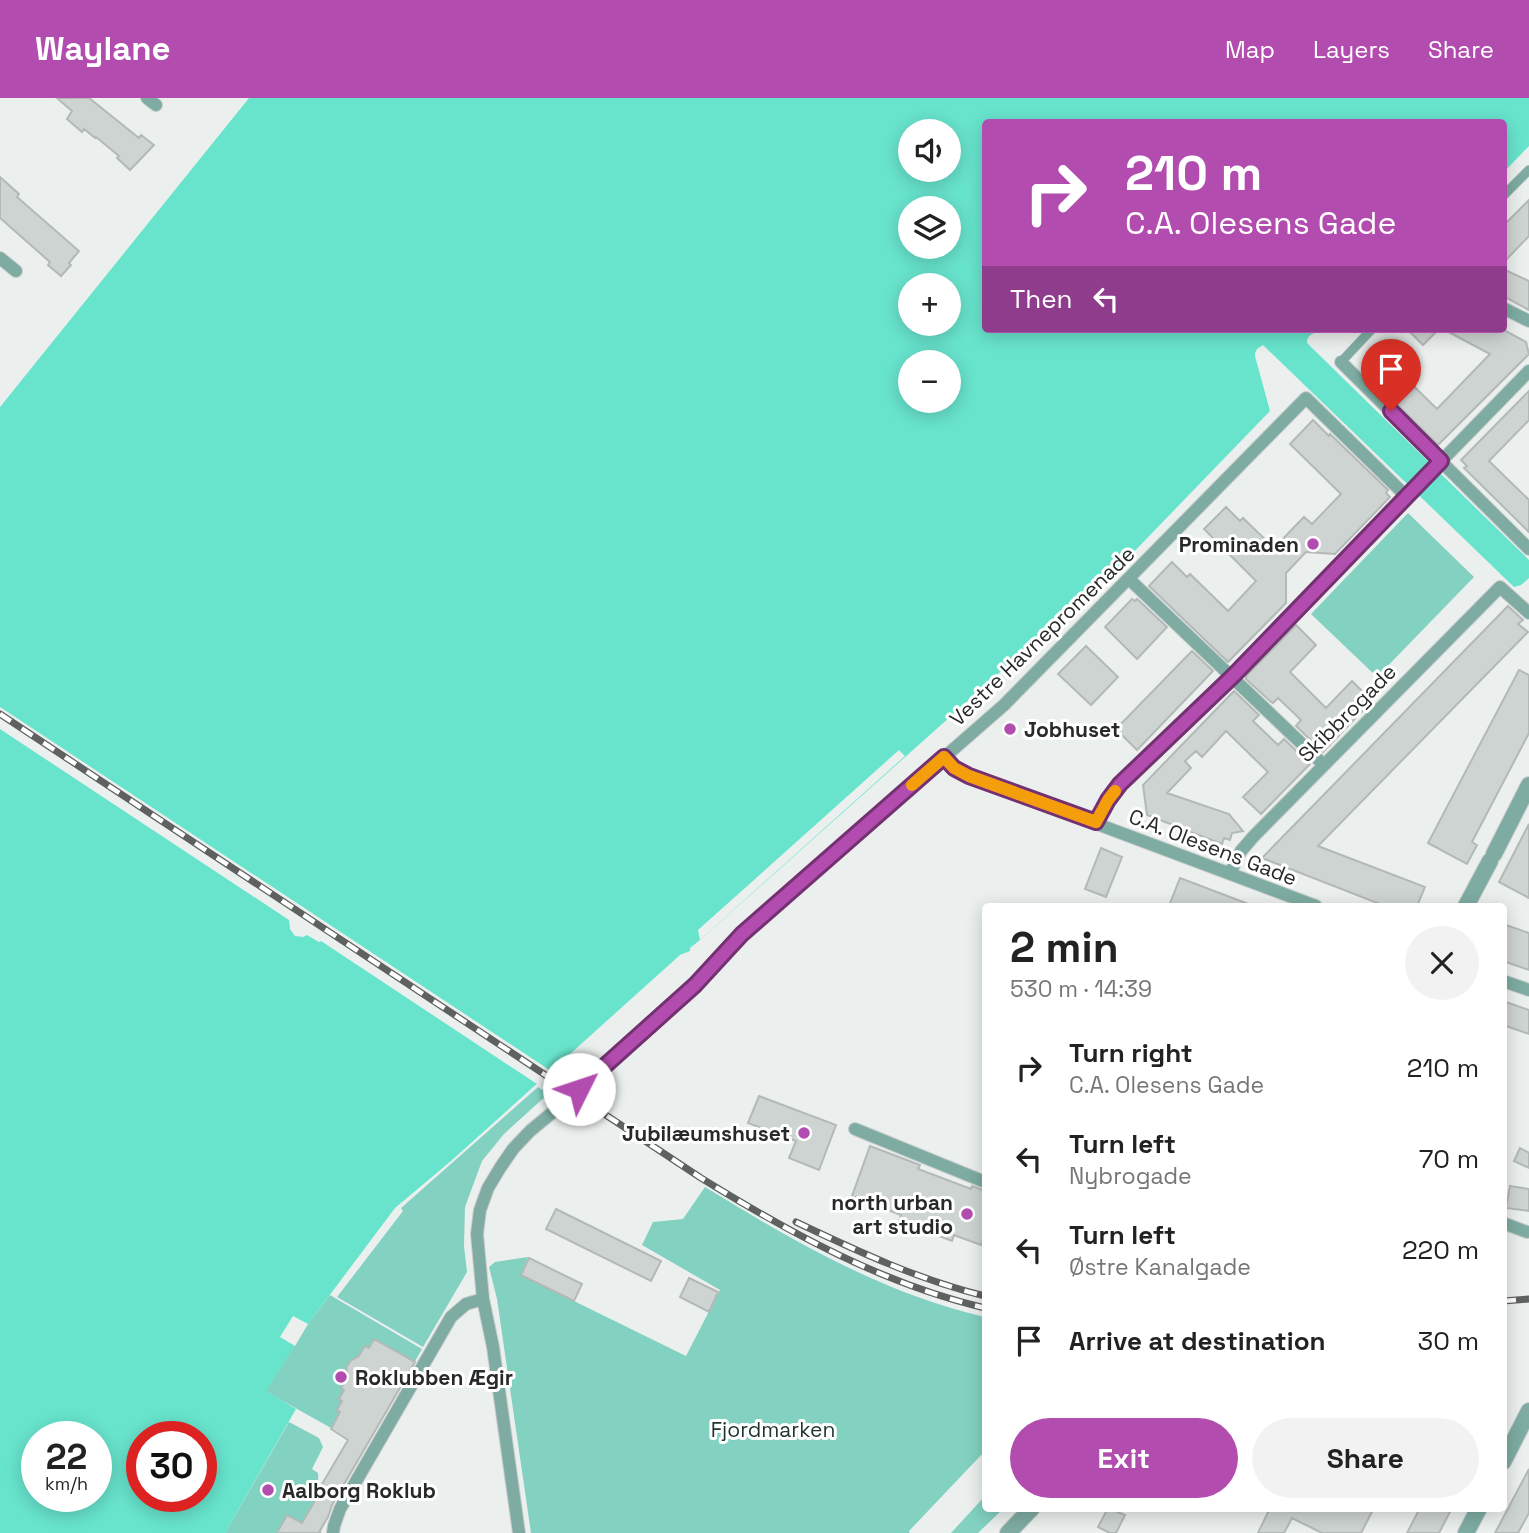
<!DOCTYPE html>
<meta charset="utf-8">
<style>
:root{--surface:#fff;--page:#f2f2f2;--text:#222;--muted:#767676;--accent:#b34caf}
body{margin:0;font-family:"Space Grotesk",sans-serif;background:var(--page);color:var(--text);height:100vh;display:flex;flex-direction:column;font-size:26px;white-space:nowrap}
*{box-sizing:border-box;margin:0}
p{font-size:23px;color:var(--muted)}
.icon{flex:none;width:38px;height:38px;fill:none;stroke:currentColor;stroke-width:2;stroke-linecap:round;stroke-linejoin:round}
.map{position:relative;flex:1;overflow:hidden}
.sheet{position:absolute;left:982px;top:805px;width:525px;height:609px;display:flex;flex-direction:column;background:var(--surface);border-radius:7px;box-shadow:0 4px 18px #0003}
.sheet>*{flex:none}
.banner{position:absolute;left:982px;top:21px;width:525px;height:214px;border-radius:7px;box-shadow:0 4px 18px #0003;background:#b34caf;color:#fff;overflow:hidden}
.controls{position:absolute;left:898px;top:21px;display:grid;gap:14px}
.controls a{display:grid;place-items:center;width:63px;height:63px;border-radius:50%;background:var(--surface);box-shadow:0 4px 18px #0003;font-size:35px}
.speed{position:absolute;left:21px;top:1323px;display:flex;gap:14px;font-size:35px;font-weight:700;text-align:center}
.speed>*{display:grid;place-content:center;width:91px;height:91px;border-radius:50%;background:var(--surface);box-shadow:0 4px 18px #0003;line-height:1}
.speed small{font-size:18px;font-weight:400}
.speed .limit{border:10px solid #d22;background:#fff;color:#111}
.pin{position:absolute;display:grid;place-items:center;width:60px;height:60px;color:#fff;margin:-72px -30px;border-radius:50% 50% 50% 0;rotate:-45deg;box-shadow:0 0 7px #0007}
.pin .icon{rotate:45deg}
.me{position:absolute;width:77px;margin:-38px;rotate:49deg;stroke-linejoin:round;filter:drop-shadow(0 0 5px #0008)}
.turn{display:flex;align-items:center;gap:24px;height:147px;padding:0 28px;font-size:32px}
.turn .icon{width:91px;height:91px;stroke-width:2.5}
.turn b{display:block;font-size:49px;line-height:60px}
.then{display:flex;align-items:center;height:66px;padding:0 28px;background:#0003;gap:14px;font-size:26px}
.round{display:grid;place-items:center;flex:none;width:74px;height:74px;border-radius:37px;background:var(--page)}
.overview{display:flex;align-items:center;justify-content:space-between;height:119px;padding:0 28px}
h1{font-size:42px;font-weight:700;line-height:52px}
.action{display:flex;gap:14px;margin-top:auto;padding:14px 28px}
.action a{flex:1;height:80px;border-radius:42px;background:var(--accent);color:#fff;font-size:28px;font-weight:700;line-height:80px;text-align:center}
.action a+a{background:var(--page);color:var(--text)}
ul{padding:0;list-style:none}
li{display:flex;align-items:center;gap:21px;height:91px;padding:0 28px}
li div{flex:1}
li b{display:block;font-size:26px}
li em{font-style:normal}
header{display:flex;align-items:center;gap:42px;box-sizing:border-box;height:98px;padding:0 35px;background:var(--accent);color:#fff}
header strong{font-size:33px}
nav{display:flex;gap:38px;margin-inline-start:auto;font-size:24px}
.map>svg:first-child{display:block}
.green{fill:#82d1c1}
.water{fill:#68e4cd;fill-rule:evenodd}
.pier{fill:#ebf0ef}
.building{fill:#ced4d2;stroke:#b3b9b7;stroke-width:2}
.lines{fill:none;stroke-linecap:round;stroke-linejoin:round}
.pedestrian-casing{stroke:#c8cccb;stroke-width:10}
.minor-casing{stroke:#c8cccb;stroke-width:14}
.tertiary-casing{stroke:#c8cccb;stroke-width:18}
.pedestrian{stroke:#7eaca2;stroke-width:9}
.minor{stroke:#7eaca2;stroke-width:12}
.tertiary{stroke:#7eaca2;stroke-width:16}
.rail-casing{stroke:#5e6160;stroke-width:7}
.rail{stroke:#fff;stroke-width:4.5;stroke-dasharray:13;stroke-linecap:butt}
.route-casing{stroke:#743172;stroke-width:18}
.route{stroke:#b34caf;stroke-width:12}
.slow{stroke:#f59e0b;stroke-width:12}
.poi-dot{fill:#b34caf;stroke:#fff;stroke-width:2.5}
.labels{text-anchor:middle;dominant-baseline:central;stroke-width:6;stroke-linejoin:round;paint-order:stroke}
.poi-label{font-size:21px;font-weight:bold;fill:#282a29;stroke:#fff;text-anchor:end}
.street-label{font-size:21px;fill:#282a29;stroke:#fff}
.park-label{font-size:21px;fill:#1f3530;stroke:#fff}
</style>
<header>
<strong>Waylane</strong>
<nav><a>Map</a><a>Layers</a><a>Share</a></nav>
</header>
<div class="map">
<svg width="1529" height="1435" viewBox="0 0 1529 1435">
<rect width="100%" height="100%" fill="#ebf0ef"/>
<!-- green -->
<path class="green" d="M1408 415 1474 479 1377 579 1311 516Z
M538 989 548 996 504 1036 482 1063 465 1109 464 1148 467 1174 423 1249 337 1199 403 1113 401 1110Z
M705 1089C793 1143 884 1196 985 1219V1353L909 1433 910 1435H531L497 1201 489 1169 495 1164 528 1159 521 1177 686 1258 720 1192 642 1147 653 1124 683 1121Z
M330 1197 422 1251 365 1351 331 1331V1330L265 1293 308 1226Z
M289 1324 319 1340 323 1349 312 1371 318 1375 319 1406 327 1421 320 1435H225Z
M985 1398V1410L1003 1411 978 1435H951Z"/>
<!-- water -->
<path class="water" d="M249 0H1529V48L1503 75V24H985V231H1328C1319 234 1307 234 1307 245L1529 462V480L1521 487 1514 489 1263 247 1257 251 1255 255V258L1270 313 1126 462 700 842 690 850V853L680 857 451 1063 395 1110 308 1226 266 1293 296 1311 225 1435H0V309ZM910 33H948V72H910ZM910 110H948V149H910ZM910 187H948V226H910ZM910 264H948V303H910ZM37 1339H96V1398H37ZM142 1339H201V1398H142Z"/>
<!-- pier -->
<path class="pier" d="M0 609 554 975 540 988 321 843 319 844 307 837 303 839 295 838 290 831 289 822 0 631Z
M899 652 905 658 700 842 698 832Z
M293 1218 308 1226 295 1248 280 1239Z"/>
<!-- building -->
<path class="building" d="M57 0H89L139 40 141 37 154 47 130 72 117 60 119 58 96 39 95 40 84 31 82 34 67 21 72 13Z
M0 79 19 96 17 99 79 153 69 165 71 167 61 178 48 167 50 164 0 120Z
M1529 102V138L1503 165V128Z
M1503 171 1529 183V212L1503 198Z
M1407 231H1439L1423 247Z
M1443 231H1502L1526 244 1529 256 1438 347 1362 272 1379 254 1437 311 1490 256Z
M1529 293V322L1489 363 1529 402V434L1464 370 1467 368 1461 362Z
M1313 322 1329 338 1330 336 1388 392 1386 395 1390 399 1335 456 1306 454 1286 475V505L1228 564 1149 488 1172 464 1187 479 1190 476 1228 513 1256 483 1204 431 1226 409 1240 423 1243 420 1274 450 1304 419 1312 426 1341 396 1290 346Z
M1132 501 1135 503 1137 501 1167 529 1137 561 1105 529Z
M1508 508 1523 522 1518 526 1528 534 1318 748 1425 789 1417 808H1385L1262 760Z
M1296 527 1316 547 1290 574 1326 610 1352 583 1372 603 1323 654 1296 628 1301 622 1278 600 1273 605 1271 604 1246 581V578Z
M1086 548 1118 579 1091 607 1058 576Z
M1192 553 1213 573 1137 652 1116 631Z
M1519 572 1529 577V635L1472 744 1477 747 1467 766 1428 745Z
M1234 593 1259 617 1253 623 1278 647 1284 641 1310 666 1261 716 1243 699 1268 674 1226 633 1202 659 1196 653 1185 663 1191 670 1167 695 1229 716 1243 733 1232 735 1230 742 1224 740 1222 746 1147 717 1143 687Z
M1529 726V800L1499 784Z
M1101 750 1122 759 1106 799 1085 791Z
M1180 780 1251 807V808H1169Z
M1503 826 1529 835V872L1503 863Z
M1503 903 1529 912V936L1503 927Z
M759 998 836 1027 819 1072 789 1060 796 1043 748 1025Z
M870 1048 920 1067 918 1071 971 1091 972 1088 985 1093V1137L981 1147 954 1137 952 1143 899 1123 901 1117 852 1098Z
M1520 1050 1529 1055V1070L1514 1063Z
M1510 1088 1529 1091V1113L1506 1110Z
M556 1111 661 1163 651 1183 546 1131Z
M529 1160 582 1186 574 1203 521 1177Z
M689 1180 718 1194 709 1214 680 1199Z
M374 1241 415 1264 332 1407 328 1419 319 1434 321 1435H277L287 1417 302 1425 324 1387 322 1386 348 1342 331 1331 340 1314 337 1312 342 1303 339 1301 344 1292 341 1290 348 1278 346 1270 351 1262 358 1259 365 1248 369 1250Z
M1529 1371V1415L1518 1435H1495Z
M1108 1410 1125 1417 1116 1435H1110L1098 1429Z
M1270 1410H1374L1361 1435H1322L1292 1420 1284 1435H1258Z
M1420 1410H1452L1439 1435H1407Z"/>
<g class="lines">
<!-- pedestrian casing -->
<g class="pedestrian-casing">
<path id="pedestrian" d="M1503 98 1529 72
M1341 264 1372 231"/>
</g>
<!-- minor casing -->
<g class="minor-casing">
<path id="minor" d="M147 0 156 7
M0 160 16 173
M1503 210 1529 223
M1341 264 1529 451
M1129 481 1324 667
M944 659 954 670 969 678 1316 808
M1095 724 1108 701 1120 686 1232 578 1529 273
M1230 775 1241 753 1253 739 1500 489 1529 515
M1503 883 1529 892
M579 991 695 887 742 836 1004 607 1306 300 1407 399
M855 1031 985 1084
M1503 1125 1527 1134
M333 1435 334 1428 340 1411 451 1219 466 1206 483 1201
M519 1435 493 1249 483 1201 477 1136 480 1112 488 1090 500 1070 513 1051 530 1033 565 1004"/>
</g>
<!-- tertiary casing -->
<g class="tertiary-casing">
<path id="tertiary" d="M1494 756 1529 687
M1466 808 1490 763
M1503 1364 1529 1313
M1008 1435 1032 1410
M1466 1435 1479 1410"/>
</g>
<!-- pedestrian -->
<use href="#pedestrian" class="pedestrian"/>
<!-- minor -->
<use href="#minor" class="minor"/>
<!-- tertiary -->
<use href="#tertiary" class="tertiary"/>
<!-- rail casing -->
<g class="rail-casing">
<path id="rail" d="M0 616 701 1080C790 1135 883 1186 985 1210
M796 1124C857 1153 919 1182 985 1198
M1503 1203 1529 1201"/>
</g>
<!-- rail -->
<use href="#rail" class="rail"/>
</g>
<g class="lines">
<!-- route casing -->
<g class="route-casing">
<path id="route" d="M579 991 695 887 742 836 944 659 954 670 969 678 1096 724 1108 702 1120 686 1233 578 1441 363 1391 313"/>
</g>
<!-- route -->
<use href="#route" class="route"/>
<!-- slow -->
<path class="slow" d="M912 687 944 659 954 670 969 678 1096 724 1108 702 1115 693"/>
</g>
<!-- markers -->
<g class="poi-dot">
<circle cx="1313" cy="446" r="7"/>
<circle cx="1010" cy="631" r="7"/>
<circle cx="804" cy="1035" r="7"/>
<circle cx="967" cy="1116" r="7"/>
<circle cx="341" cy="1279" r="7"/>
<circle cx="268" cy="1392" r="7"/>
</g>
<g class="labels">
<!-- poi labels -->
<g class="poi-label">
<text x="1299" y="446">Prominaden</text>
<text x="1024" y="631" text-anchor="start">Jobhuset</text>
<text x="790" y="1035">Jubilæumshuset</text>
<text x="953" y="1104">north urban<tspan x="953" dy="24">art studio</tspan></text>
<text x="355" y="1279" text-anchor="start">Roklubben Ægir</text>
<text x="282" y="1392" text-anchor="start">Aalborg Roklub</text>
</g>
<!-- street labels -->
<g class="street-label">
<text transform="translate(1042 538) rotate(-44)">Vestre Havnepromenade</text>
<text transform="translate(1347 615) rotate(-45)">Skibbrogade</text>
<text transform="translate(1213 749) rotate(21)">C.A. Olesens Gade</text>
</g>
<!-- park labels -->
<g class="park-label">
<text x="773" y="1331">Fjordmarken</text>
</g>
</g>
</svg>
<div class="controls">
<a><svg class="icon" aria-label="sound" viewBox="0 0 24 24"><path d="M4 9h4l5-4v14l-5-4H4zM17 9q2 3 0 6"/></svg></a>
<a><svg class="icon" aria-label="layers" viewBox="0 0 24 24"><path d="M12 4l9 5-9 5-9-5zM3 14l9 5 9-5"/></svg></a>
<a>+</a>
<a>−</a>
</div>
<div class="speed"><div>22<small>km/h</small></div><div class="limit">30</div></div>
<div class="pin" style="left:1391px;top:313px;background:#d93025"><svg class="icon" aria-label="arrive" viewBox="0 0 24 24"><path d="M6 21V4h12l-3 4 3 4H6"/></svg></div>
<svg class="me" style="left:579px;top:991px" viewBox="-20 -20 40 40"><circle r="19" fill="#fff"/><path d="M0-13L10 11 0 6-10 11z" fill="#b34caf"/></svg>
<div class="banner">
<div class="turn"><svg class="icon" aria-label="right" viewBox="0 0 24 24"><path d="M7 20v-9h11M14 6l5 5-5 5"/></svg><div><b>210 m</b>C.A. Olesens Gade</div></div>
<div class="then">Then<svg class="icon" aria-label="left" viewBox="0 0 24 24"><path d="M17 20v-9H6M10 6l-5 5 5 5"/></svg></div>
</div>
<section class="sheet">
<div class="overview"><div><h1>2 min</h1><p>530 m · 14:39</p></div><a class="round"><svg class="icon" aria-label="close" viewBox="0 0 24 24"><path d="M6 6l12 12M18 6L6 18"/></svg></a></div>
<ul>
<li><svg class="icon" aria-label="right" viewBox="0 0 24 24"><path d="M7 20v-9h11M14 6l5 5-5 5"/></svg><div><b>Turn right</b><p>C.A. Olesens Gade</p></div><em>210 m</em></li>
<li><svg class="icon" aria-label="left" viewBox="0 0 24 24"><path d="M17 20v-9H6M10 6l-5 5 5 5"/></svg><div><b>Turn left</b><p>Nybrogade</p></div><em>70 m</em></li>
<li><svg class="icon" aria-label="left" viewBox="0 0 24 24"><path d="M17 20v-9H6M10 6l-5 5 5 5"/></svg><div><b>Turn left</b><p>Østre Kanalgade</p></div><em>220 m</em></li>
<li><svg class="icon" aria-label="arrive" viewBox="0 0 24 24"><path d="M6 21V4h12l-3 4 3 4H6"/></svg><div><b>Arrive at destination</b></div><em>30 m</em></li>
</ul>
<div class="action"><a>Exit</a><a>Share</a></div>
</section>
</div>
